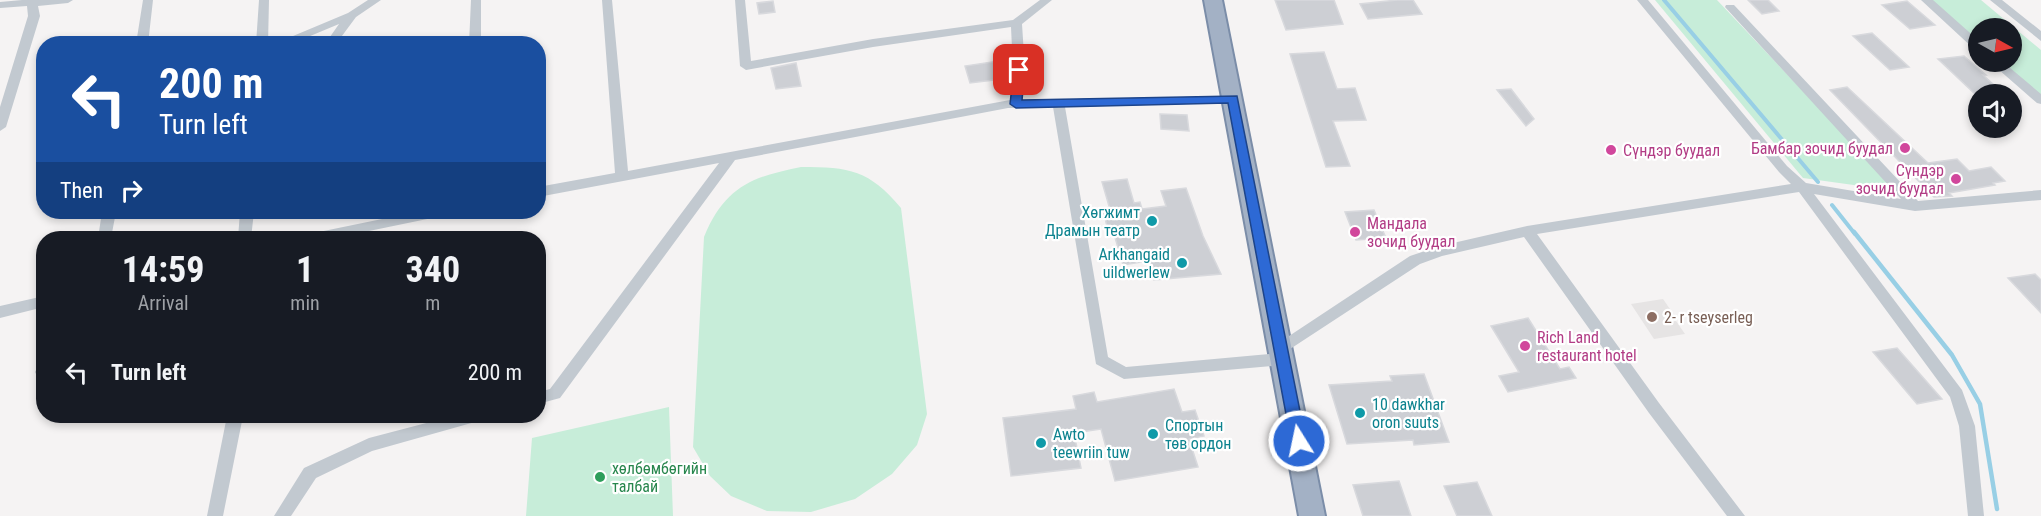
<!DOCTYPE html>
<meta charset="utf-8">
<style>
:root{--surface:#171b24;--page:#242831;--text:#f1f3f6;--muted:#9ea1a6}
body{margin:0;font-family:"Roboto Condensed",sans-serif;background:var(--page);color:var(--text);height:100vh;display:flex;flex-direction:column;font-size:22px;white-space:nowrap}
*{box-sizing:border-box;margin:0}
p{font-size:20px;color:var(--muted)}
.icon{flex:none;width:33px;height:33px;fill:none;stroke:currentColor;stroke-width:2;stroke-linecap:round;stroke-linejoin:round}
.map{position:relative;flex:1;overflow:hidden}
.details{position:absolute;left:36px;top:231px;width:510px;height:192px;display:flex;flex-direction:column;background:var(--surface);border-radius:24px;box-shadow:0 3px 9px #0003}
.details>*{flex:none}
.hud{position:absolute;left:36px;top:36px;width:510px;height:183px;border-radius:24px;box-shadow:0 3px 9px #0003;background:#1a4fa0;color:#fff;overflow:hidden}
.needle{width:39px;rotate:98deg}
.tools{position:absolute;left:1968px;top:18px;display:grid;gap:12px}
.tools a{display:grid;place-items:center;width:54px;height:54px;border-radius:50%;background:var(--surface);box-shadow:0 3px 9px #0003;font-size:30px}
.pin{position:absolute;display:grid;place-items:center;width:51px;height:51px;color:#fff;margin:-26px;border-radius:12px;box-shadow:0 3px 9px #0006}
.me{position:absolute;width:66px;margin:-33px;rotate:350deg;stroke-linejoin:round;filter:drop-shadow(0 0 4px #0008)}
.turn{display:flex;align-items:center;gap:21px;height:126px;padding:0 24px;font-size:27px}
.turn .icon{width:78px;height:78px;stroke-width:2.5}
.turn b{display:block;font-size:42px;line-height:51px}
.then{display:flex;align-items:center;height:57px;padding:0 24px;background:#0003;gap:12px;font-size:22px}
.eta{display:flex;justify-content:space-evenly;align-items:center;height:102px;text-align:center}
.eta b{font-size:36px;font-weight:700;line-height:42px}
ul{padding:0;list-style:none}
li{display:flex;align-items:center;gap:18px;height:78px;padding:0 24px}
li div{flex:1}
li b{display:block;font-size:22px}
li em{font-style:normal}
.map>svg:first-child{display:block}
.education{fill:#e6e4e4}
.green{fill:#c7edd9}
.lines{fill:none;stroke-linecap:round;stroke-linejoin:round}
.stream-far1{stroke:#98cfe5;stroke-width:4}
.stream{stroke:#98cfe5;stroke-width:4.5}
.building{fill:#cdcfd4;stroke:#d8d9dd;stroke-width:1.5}
.trunk-casing{stroke:#7b8da8;stroke-width:4}
.minor{fill:#c2c9d0;fill-rule:evenodd}
.trunk{fill:#a3b1c5;fill-rule:evenodd}
.route{fill:#2d69d5;stroke:#1d448a;stroke-width:1.5}
.hotel-dot{fill:#d1479c;stroke:#fff;stroke-width:2}
.culture-dot{fill:#0f9aa8;stroke:#fff;stroke-width:2}
.education-dot{fill:#8d6e63;stroke:#fff;stroke-width:2}
.leisure-dot{fill:#2e9e5b;stroke:#fff;stroke-width:2}
.labels{text-anchor:middle;dominant-baseline:central;stroke-width:4.5;stroke-linejoin:round;paint-order:stroke}
.hotel-label{font-size:16px;fill:#b23c85;stroke:#fff;text-anchor:start}
.culture-label{font-size:16px;fill:#0d838f;stroke:#fff;text-anchor:start}
.education-label{font-size:16px;fill:#785e54;stroke:#fff;text-anchor:start}
.leisure-label{font-size:16px;fill:#27864d;stroke:#fff;text-anchor:start}
</style>
<div class="map">
<svg width="2041" height="516" viewBox="0 0 2041 516">
<rect width="100%" height="100%" fill="#f5f3f3"/>
<!-- education -->
<path class="education" d="M1663 299 1672 312 1662 314 1667 322 1676 321 1685 334 1654 339 1631 304Z"/>
<!-- green -->
<path class="green" d="M1655 0H1717L1897 191 1803 178Z
M1929 0H1981L2041 50V98L1999 62H2012V28H1978V43Z
M801 167C850 167 869 170 901 208L927 414 917 445 892 474 855 499 811 512 767 511 731 496 710 476 693 447 704 237C725 187 751 177 801 167Z
M669 407 673 516H526L532 438Z"/>
<g class="lines">
<!-- stream-far1 -->
<path class="stream-far1" d="M1664 0 1818 182
M1832 205 1855 234"/>
<!-- stream -->
<path class="stream" d="M1854 232 1952 355 1980 404 1997 509"/>
</g>
<!-- building -->
<path class="building" d="M1275 0H1334L1343 24 1286 30Z
M1397 0H1413L1422 14 1368 19 1360 4Z
M1748 0H1768L1779 11 1762 14Z
M773 1 775 12 759 14 757 3Z
M1907 1 1935 25 1910 29 1882 5Z
M1872 33 1909 67 1890 70 1853 36Z
M1324 52 1337 89 1355 88 1366 120 1333 121 1350 166 1326 167 1290 54Z
M1964 56 1986 75H1983L2004 94H1975L1938 59Z
M1005 60 1010 78 970 83 965 66Z
M796 63 801 86 776 89 771 68Z
M1847 87 1928 163 1957 159 1969 171 1991 167 2005 181 1993 183 1995 185 1949 193 1952 196 1934 197 1830 90Z
M1511 89 1534 119 1526 126 1497 90Z
M1160 114 1187 115 1189 131 1161 129Z
M1127 179 1134 203 1140 202 1142 209 1166 206 1161 191 1186 188 1203 236 1221 274 1154 280 1148 261 1123 265 1114 234 1109 235 1104 214 1111 213 1102 182Z
M1374 210 1386 238 1356 240 1345 212Z
M2035 274 2041 280V313L2008 278Z
M1528 318 1560 369 1569 367 1576 378 1508 392 1499 376 1519 372 1491 326Z
M1897 348 1942 399 1917 404 1873 352Z
M1424 374 1449 442 1414 445 1413 440 1347 444 1329 385 1392 381 1390 376Z
M1174 389 1182 412 1195 410 1204 436 1189 439 1198 467 1115 481 1101 429 1074 433 1081 468 1011 476 1003 418 1076 409 1073 396 1094 392 1097 402Z
M1399 481 1411 516H1363L1353 485Z
M1477 482 1492 516H1457L1444 486Z"/>
<g class="lines">
<!-- trunk casing -->
<g class="trunk-casing">
<path id="trunk" d="M1204 0H1222L1325 516H1299Z"/>
</g>
<!-- minor -->
<path class="minor" d="M22 0H73L68 3 38 6 40 16 6 127 0 131V107L28 16 27 6 0 8V2Z
M143 0H153L148 44H136Z
M259 0H269L268 44H256Z
M368 0H381L356 17 336 44H325L339 24 291 44H274L348 13Z
M471 0H481V44H469Z
M602 0H612L628 171 1010 100 1013 70 1011 27 873 47 746 70 740 66 735 0H745L751 61 873 39 1013 20 1040 0H1052L1022 24 1025 70 1022 100 1237 96 1239 99 1233 103 1065 107 1108 357 1126 367 1280 353 1275 348 1277 344 1410 256 1440 246 1527 226 1791 184 1779 172 1637 0H1648L1787 166 1806 183 1901 199 1725 7 1726 5H1734L1918 201 2041 190V200L1915 211 1814 194 1962 390 1975 426 1984 516H1968L1959 426 1950 397 1799 192 1537 234 1659 403 1745 516H1727L1649 413 1524 237 1442 256 1420 264 1284 353 1289 355 1291 359 1289 363 1284 365 1124 379 1096 364 1053 107 1008 108 735 160 560 398 538 404V392L550 389 719 163 538 197V187L615 173Z
M1921 0H1933L1978 40V50L1974 49Z
M1990 0H2002L2041 31V41Z
M1990 62H2003L2041 94V104L2037 103Z
M102 212H116L111 238H98Z
M240 212H254L251 238H238Z
M416 212H444L437 217 335 238H307L314 233Z
M44 296V307L0 318V306Z
M42 366H44V378L37 376 35 372 37 368Z
M227 416H243L223 516H207Z
M453 416H483L480 421 475 422 372 451 316 478 291 516H274L304 468 369 438Z"/>
<!-- trunk -->
<use href="#trunk" class="trunk"/>
</g>
<!-- route -->
<path class="route" d="M1019 66 1025 70 1022 100 1237 96 1306 441 1304 446H1293L1291 441 1228 103 1016 108 1010 104 1014 70Z"/>
<!-- markers -->
<g class="hotel-dot">
<circle cx="1905" cy="148" r="6"/>
<circle cx="1611" cy="150" r="6"/>
<circle cx="1956" cy="179" r="6"/>
<circle cx="1355" cy="232" r="6"/>
<circle cx="1525" cy="346" r="6"/>
</g>
<g class="culture-dot">
<circle cx="1152" cy="221" r="6"/>
<circle cx="1182" cy="263" r="6"/>
<circle cx="1360" cy="413" r="6"/>
<circle cx="1153" cy="434" r="6"/>
<circle cx="1041" cy="443" r="6"/>
</g>
<circle class="education-dot" cx="1652" cy="317" r="6"/>
<circle class="leisure-dot" cx="600" cy="477" r="6"/>
<g class="labels">
<!-- hotel labels -->
<g class="hotel-label">
<text x="1893" y="148" text-anchor="end">Бамбар зочид буудал</text>
<text x="1623" y="150">Сүндэр буудал</text>
<text x="1944" y="170" text-anchor="end">Сүндэр<tspan x="1944" dy="18">зочид буудал</tspan></text>
<text x="1367" y="223">Мандала<tspan x="1367" dy="18">зочид буудал</tspan></text>
<text x="1537" y="337">Rich Land<tspan x="1537" dy="18">restaurant hotel</tspan></text>
</g>
<!-- culture labels -->
<g class="culture-label">
<text x="1140" y="212" text-anchor="end">Хөгжимт<tspan x="1140" dy="18">Драмын театр</tspan></text>
<text x="1170" y="254" text-anchor="end">Arkhangaid<tspan x="1170" dy="18">uildwerlew</tspan></text>
<text x="1372" y="404">10 dawkhar<tspan x="1372" dy="18">oron suuts</tspan></text>
<text x="1165" y="425">Спортын<tspan x="1165" dy="18">төв ордон</tspan></text>
<text x="1053" y="434">Awto<tspan x="1053" dy="18">teewriin tuw</tspan></text>
</g>
<!-- education labels -->
<g class="education-label">
<text x="1664" y="317">2- r tseyserleg</text>
</g>
<!-- leisure labels -->
<g class="leisure-label">
<text x="612" y="468">хөлбөмбөгийн<tspan x="612" dy="18">талбай</tspan></text>
</g>
</g>
</svg>
<div class="tools">
<a><svg class="needle" viewBox="-14 -14 28 28"><path d="M0-13l5 13h-10z" fill="#e53935"/><path d="M0 13l5-13h-10z" fill="#9ea1a6"/></svg></a>
<a><svg class="icon" aria-label="sound" viewBox="0 0 24 24"><path d="M4 9h4l5-4v14l-5-4H4zM17 9q2 3 0 6"/></svg></a>
</div>
<div class="pin" style="left:1019px;top:70px;background:#d93025"><svg class="icon" aria-label="arrive" viewBox="0 0 24 24"><path d="M6 21V4h12l-3 4 3 4H6"/></svg></div>
<svg class="me" style="left:1299px;top:441px" viewBox="-20 -20 40 40"><circle r="17" fill="#2d69d5" stroke="#fff" stroke-width="3"/><path d="M0-11L8 9 0 5-8 9z" fill="#fff"/></svg>
<div class="hud">
<div class="turn"><svg class="icon" aria-label="left" viewBox="0 0 24 24"><path d="M17 20v-9H6M10 6l-5 5 5 5"/></svg><div><b>200 m</b>Turn left</div></div>
<div class="then">Then<svg class="icon" aria-label="right" viewBox="0 0 24 24"><path d="M7 20v-9h11M14 6l5 5-5 5"/></svg></div>
</div>
<section class="details">
<div class="eta">
<div><b>14:59</b><p>Arrival</p></div>
<div><b>1</b><p>min</p></div>
<div><b>340</b><p>m</p></div>
</div>
<ul>
<li><svg class="icon" aria-label="left" viewBox="0 0 24 24"><path d="M17 20v-9H6M10 6l-5 5 5 5"/></svg><div><b>Turn left</b></div><em>200 m</em></li>
</ul>
</section>
</div>
